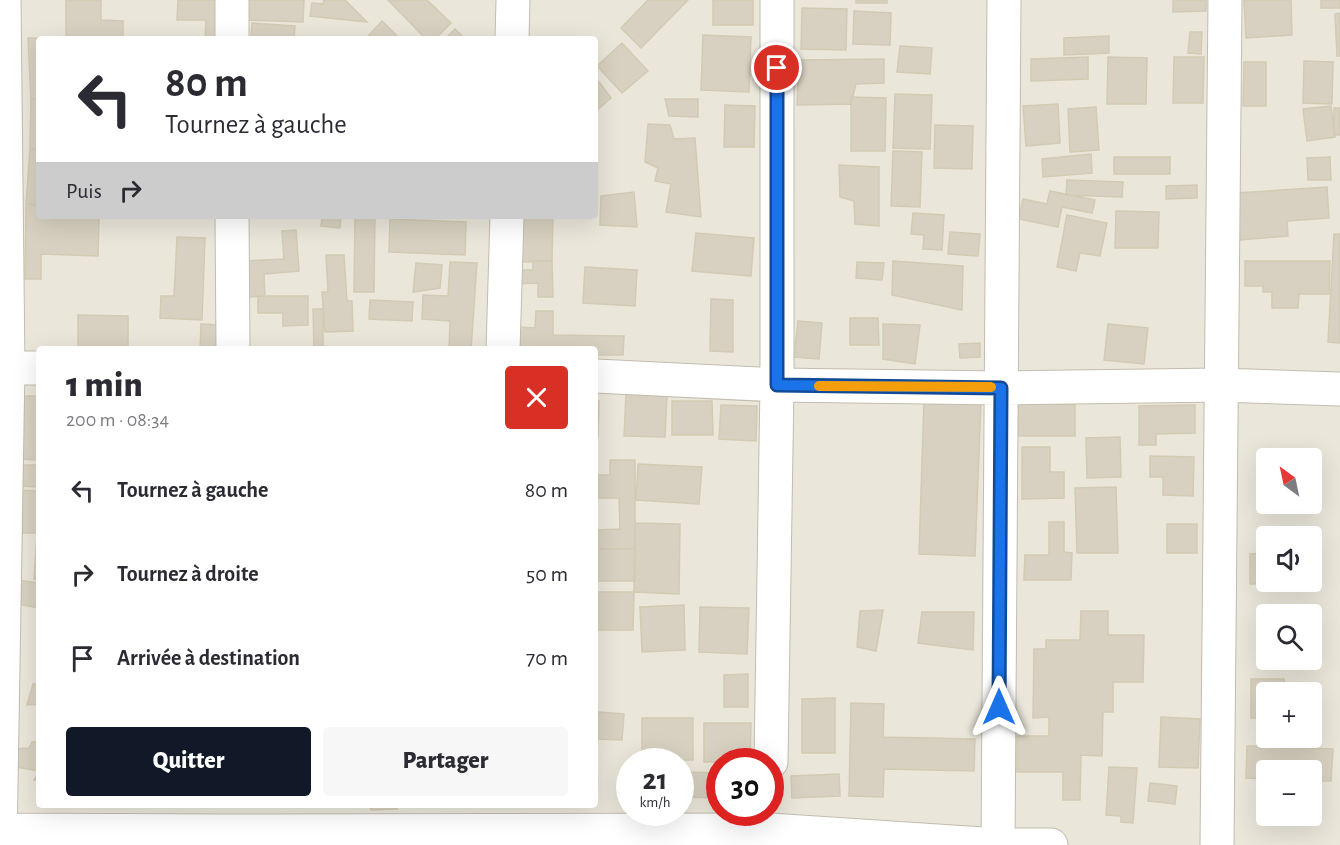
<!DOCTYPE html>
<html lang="fr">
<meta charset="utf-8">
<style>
:root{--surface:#fff;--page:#f7f7f7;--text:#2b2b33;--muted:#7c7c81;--accent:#111827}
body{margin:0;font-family:"Alegreya Sans",sans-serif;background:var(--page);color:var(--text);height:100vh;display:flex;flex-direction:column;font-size:22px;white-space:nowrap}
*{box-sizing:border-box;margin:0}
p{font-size:20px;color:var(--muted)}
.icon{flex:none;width:33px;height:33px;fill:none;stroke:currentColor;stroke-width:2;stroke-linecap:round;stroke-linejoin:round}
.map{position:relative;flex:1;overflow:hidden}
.drawer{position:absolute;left:36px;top:346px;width:562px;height:462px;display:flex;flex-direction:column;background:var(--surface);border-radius:6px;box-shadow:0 6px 24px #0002}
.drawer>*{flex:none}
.top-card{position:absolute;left:36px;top:36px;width:562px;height:183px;border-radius:6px;box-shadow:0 6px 24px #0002;background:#fff;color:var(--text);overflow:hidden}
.needle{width:39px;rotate:327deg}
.tools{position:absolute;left:1256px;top:448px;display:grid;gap:12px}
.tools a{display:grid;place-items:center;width:66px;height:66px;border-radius:6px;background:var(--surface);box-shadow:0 6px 24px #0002;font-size:30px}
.speed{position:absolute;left:616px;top:748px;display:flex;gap:12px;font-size:30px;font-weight:700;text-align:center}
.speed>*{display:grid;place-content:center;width:78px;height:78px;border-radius:50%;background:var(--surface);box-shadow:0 6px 24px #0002;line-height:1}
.speed small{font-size:15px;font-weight:400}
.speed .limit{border:9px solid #d22;background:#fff;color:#111}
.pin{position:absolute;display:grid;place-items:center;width:51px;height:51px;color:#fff;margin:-26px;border:3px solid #fff;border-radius:50%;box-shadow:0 2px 6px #0007}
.me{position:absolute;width:66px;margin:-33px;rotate:0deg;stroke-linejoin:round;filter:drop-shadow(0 0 4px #0008)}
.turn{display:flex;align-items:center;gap:21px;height:126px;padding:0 30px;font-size:27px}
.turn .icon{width:78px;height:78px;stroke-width:2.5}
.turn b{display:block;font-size:42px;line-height:51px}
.then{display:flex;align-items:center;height:57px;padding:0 30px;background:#0003;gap:12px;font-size:22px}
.round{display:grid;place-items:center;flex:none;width:63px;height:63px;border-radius:6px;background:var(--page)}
.head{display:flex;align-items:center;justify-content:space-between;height:102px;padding:0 30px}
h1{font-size:36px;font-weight:800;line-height:45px}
.button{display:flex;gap:12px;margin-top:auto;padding:12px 30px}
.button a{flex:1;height:69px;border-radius:6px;background:var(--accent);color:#fff;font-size:24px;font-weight:800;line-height:69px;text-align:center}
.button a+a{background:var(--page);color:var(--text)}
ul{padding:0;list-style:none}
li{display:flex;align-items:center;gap:18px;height:84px;padding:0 30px}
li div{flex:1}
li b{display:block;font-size:22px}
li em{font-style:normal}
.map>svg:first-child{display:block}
.residential{fill:#eae6da;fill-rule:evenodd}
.building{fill:#d8d1c1;stroke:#d3cab3;stroke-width:1.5}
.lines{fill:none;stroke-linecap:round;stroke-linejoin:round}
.minor-casing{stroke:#c2bdae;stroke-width:35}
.minor{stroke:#fff;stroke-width:33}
.route-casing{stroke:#114b97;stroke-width:15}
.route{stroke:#1a73e8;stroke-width:10}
.slow{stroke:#f59e0b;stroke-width:10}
</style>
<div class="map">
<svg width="1340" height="845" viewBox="0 0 1340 845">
<rect width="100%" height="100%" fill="#f6f4ec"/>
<!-- residential -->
<path class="residential" d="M0 0H1340V845H0ZM39 39H596V216H39ZM39 350H596V806H39ZM1266 459H1311V504H1266ZM1266 537H1311V582H1266ZM1266 615H1311V660H1266ZM1266 693H1311V738H1266ZM630 762H681V813H630ZM720 762H771V813H720ZM1266 771H1311V816H1266Z"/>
<!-- building -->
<path class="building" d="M66 0H101V20L123 21V39H39V99H31L28 38 66 39Z
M178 0H222L221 39H205L206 20H177Z
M248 0H304L303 22 247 20Z
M324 0H345L367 22 310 16 312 3 323 4Z
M388 0H427L451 23 435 39H426Z
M648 0H688L641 48 621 28Z
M713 0H753V25H713Z
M856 0H887V3H856Z
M1173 0H1206V11L1173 12Z
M1244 0H1291L1292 35 1246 38Z
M1321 0H1340V8H1321Z
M802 8 847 9 846 50 801 49Z
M854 11 891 13 890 45 853 44Z
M1340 13V56H1337L1335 14Z
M382 21 400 39H373L369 35Z
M252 23 295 26 294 39H251Z
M455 29 465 39H445Z
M1190 32H1202L1201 54 1188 53Z
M703 35 751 37 749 92 701 90Z
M1109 36V53L1064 55V38Z
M622 43 648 71 622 93 597 66Z
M900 46 932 48 930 74 897 72Z
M1088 57V79L1031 81V59Z
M1108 57 1147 58 1146 104H1107Z
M1174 57H1204L1203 103H1173Z
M884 59V83L856 84 851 104 797 105 799 60Z
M1304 61 1333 62 1332 104 1303 103Z
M1244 62H1266V106H1243Z
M596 78 611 98 596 111Z
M895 94 932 95 930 149 893 148Z
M851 97 886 98 885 151H851Z
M31 99H39V150L30 149Z
M665 99H698V117L669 116Z
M1058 104 1060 143 1026 146 1023 106Z
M725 105 755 106 754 147H724Z
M1331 106 1335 137 1307 141 1303 109Z
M1096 107 1099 150 1070 152 1068 109Z
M1334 108H1340V135H1334Z
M648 124 670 125 674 139 695 138 701 217 666 212 671 184 655 181 658 168 645 162Z
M935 125 973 126 972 169 934 168Z
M30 149 39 150V205L26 204Z
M893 151 922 152 920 207 891 206Z
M1091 154 1092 173 1043 177 1042 159Z
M1114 157H1170V174H1114Z
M1330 157 1331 180H1308L1307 158Z
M839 165 879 167V226L855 224 854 201 840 197Z
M1067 180 1123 182 1122 197 1066 195Z
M1197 185V198L1166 199V186Z
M1327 187 1329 218 1287 221 1288 236 1240 240 1237 193Z
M1050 191 1095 200 1092 213 1062 207 1058 227 1019 219 1023 199 1047 204Z
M634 192 637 227 600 225 601 196Z
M26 204 39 205V216H99L98 256 41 254V279H25Z
M1116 211 1159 212 1158 248H1115Z
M913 213 944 215 942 250 923 249 924 235 911 234Z
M1067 215 1107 223 1100 256 1080 253 1076 271 1057 267Z
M322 216H341L340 228 321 226Z
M355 216H375L374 292H354Z
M523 216H553L552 261 521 262Z
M390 219 466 222 465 255 389 252Z
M296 230 299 271 264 274 265 296 248 297 246 261 284 259 282 231Z
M950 232 980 234 978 256 948 254Z
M696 233 754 238 751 276 692 271Z
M1334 234H1340V343L1328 342Z
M177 237 205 238 202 320 160 318 161 296H174Z
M326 255H344L347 301H352L353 331 325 332 322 292H328Z
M533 261H552L553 297H538V283L516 284 515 270H533Z
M893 261 963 266 962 310 892 295Z
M1245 261H1330L1329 294H1299L1298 308H1272V292H1263V286H1245Z
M450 262 477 263 471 350 449 349 450 321 422 319 423 295 448 296Z
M857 262 884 263 882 280 856 278Z
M416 263 442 265 440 288 413 292Z
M585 267 637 270 635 306 583 303Z
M258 296H308V325L283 326V313H258Z
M711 299 733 300V352L710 351Z
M370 300 413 302 412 321 369 319Z
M313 309H323V350H314Z
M536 311H553V335L624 336 623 355H596V350H520V327L535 328Z
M78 315 128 316V348L78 347Z
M850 318H878L879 345H850Z
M798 321 822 323 819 359 794 357Z
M201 324 219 325 218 350H200Z
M883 324 920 325 915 364 883 359Z
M1108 324 1148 328 1144 364 1104 360Z
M980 343V357L960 358 959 344Z
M626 394 667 396 665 437 624 436Z
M19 396H39V460L18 459Z
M924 400 981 402 975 556 919 554Z
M596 401H599L598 437H596Z
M672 401H712L713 435H672Z
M1018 404H1075V436H1018Z
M721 405 757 406 756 441 719 439Z
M1195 405V433L1156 434V445H1139V406Z
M1120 437 1121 477 1087 478 1086 438Z
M1022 447H1050V472H1064V498L1022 499Z
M1150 456 1194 457 1193 496 1163 495V477H1150Z
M610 460H635V549H596V530L620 529 619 498H596V475H610Z
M638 464 702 467 699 504 636 500Z
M18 465H39V487L17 486Z
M1116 487 1118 553H1077L1075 488Z
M17 490 39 491V533H15Z
M1049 522H1064V552L1072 553 1071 580H1024L1025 555H1049Z
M635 523 680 524 679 594 634 592Z
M1167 524H1197V553H1167Z
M37 536H39V579H34Z
M596 549H635V581H596Z
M1266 553V582L1288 583 1250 584V554Z
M17 580 39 583V608L13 603Z
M597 592H634L633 630H596Z
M684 605 685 650 642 652 640 607Z
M700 607 749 608 747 654 699 652Z
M883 610 876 651 857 647 860 611Z
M1081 611H1108V635H1144L1143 682H1113V712H1103L1102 756 1081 755 1080 800H1063V772H1017V736H1049V717L1033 718 1034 649H1046V640H1080Z
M922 612H974L973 650 918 643Z
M748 674V707H724V675Z
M1251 679H1284L1285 693H1266V718H1251Z
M33 684H39V704L27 705Z
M835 698V753H802V699Z
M851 703 884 704 883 737 975 739 974 771 884 769 883 797 849 796Z
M598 712 624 714 622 740 596 739Z
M1161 717 1200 719 1198 768 1159 767Z
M642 718H693V760H642Z
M704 723H751L750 762H704Z
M32 742H39V780H34L39 771 17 767 15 749 29 748Z
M1247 746 1333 749 1331 781H1311V771H1266V779L1246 778Z
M1109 767 1137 768 1133 823 1121 822V816L1106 815Z
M681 772 720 773V798L681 797Z
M839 774 840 796 792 798 791 776Z
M1150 783 1177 786 1175 804 1148 801Z
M370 806H397V809L371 810Z
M417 806H455V807H417Z"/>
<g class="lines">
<!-- minor casing -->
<g class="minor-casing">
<path id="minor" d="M232 39V0
M512 39 513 0
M232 216 233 350
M503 350 507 216
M0 368H39
M596 376 777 385 1001 388 1220 385 1340 389
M771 762 777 385V0
M0 830 223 831 770 830 998 845H1051
M0 845 8 368 4 0
M998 845 1004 0
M1217 845 1225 0"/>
</g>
<!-- minor -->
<use href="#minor" class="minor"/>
</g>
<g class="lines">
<!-- route casing -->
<g class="route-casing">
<path id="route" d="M777 68V385L1001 388 999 707"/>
</g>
<!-- route -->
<use href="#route" class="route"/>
<!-- slow -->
<path class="slow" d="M819 386 991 387"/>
</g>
</svg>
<div class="tools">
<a><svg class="needle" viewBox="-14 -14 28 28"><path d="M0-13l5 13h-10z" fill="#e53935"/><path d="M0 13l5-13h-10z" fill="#7c7c81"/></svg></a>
<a><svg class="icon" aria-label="sound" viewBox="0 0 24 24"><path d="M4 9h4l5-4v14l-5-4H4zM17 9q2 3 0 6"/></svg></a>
<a><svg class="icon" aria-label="search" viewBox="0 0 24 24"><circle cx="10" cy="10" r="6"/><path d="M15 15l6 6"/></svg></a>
<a>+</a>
<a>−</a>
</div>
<div class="speed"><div>21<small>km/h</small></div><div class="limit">30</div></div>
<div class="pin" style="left:777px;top:68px;background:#d93025"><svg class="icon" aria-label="arrive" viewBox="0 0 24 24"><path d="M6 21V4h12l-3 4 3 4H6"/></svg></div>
<svg class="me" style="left:999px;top:707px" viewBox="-20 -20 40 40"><path d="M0-17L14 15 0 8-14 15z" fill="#1a73e8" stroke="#fff" stroke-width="4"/></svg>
<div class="top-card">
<div class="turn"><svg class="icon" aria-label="left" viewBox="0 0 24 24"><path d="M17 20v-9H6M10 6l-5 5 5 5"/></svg><div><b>80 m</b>Tournez à gauche</div></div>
<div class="then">Puis<svg class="icon" aria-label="right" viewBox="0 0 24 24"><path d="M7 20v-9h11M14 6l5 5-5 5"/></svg></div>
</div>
<section class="drawer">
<div class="head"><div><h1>1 min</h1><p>200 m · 08:34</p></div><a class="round" style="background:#d93025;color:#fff"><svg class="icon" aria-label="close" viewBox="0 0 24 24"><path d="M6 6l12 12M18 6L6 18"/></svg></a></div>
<ul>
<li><svg class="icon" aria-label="left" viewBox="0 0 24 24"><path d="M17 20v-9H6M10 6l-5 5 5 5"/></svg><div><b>Tournez à gauche</b></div><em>80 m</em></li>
<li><svg class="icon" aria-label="right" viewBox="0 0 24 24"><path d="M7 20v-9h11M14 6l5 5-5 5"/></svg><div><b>Tournez à droite</b></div><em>50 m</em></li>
<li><svg class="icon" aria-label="arrive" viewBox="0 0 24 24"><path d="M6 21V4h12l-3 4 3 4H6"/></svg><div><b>Arrivée à destination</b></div><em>70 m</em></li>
</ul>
<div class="button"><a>Quitter</a><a>Partager</a></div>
</section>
</div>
